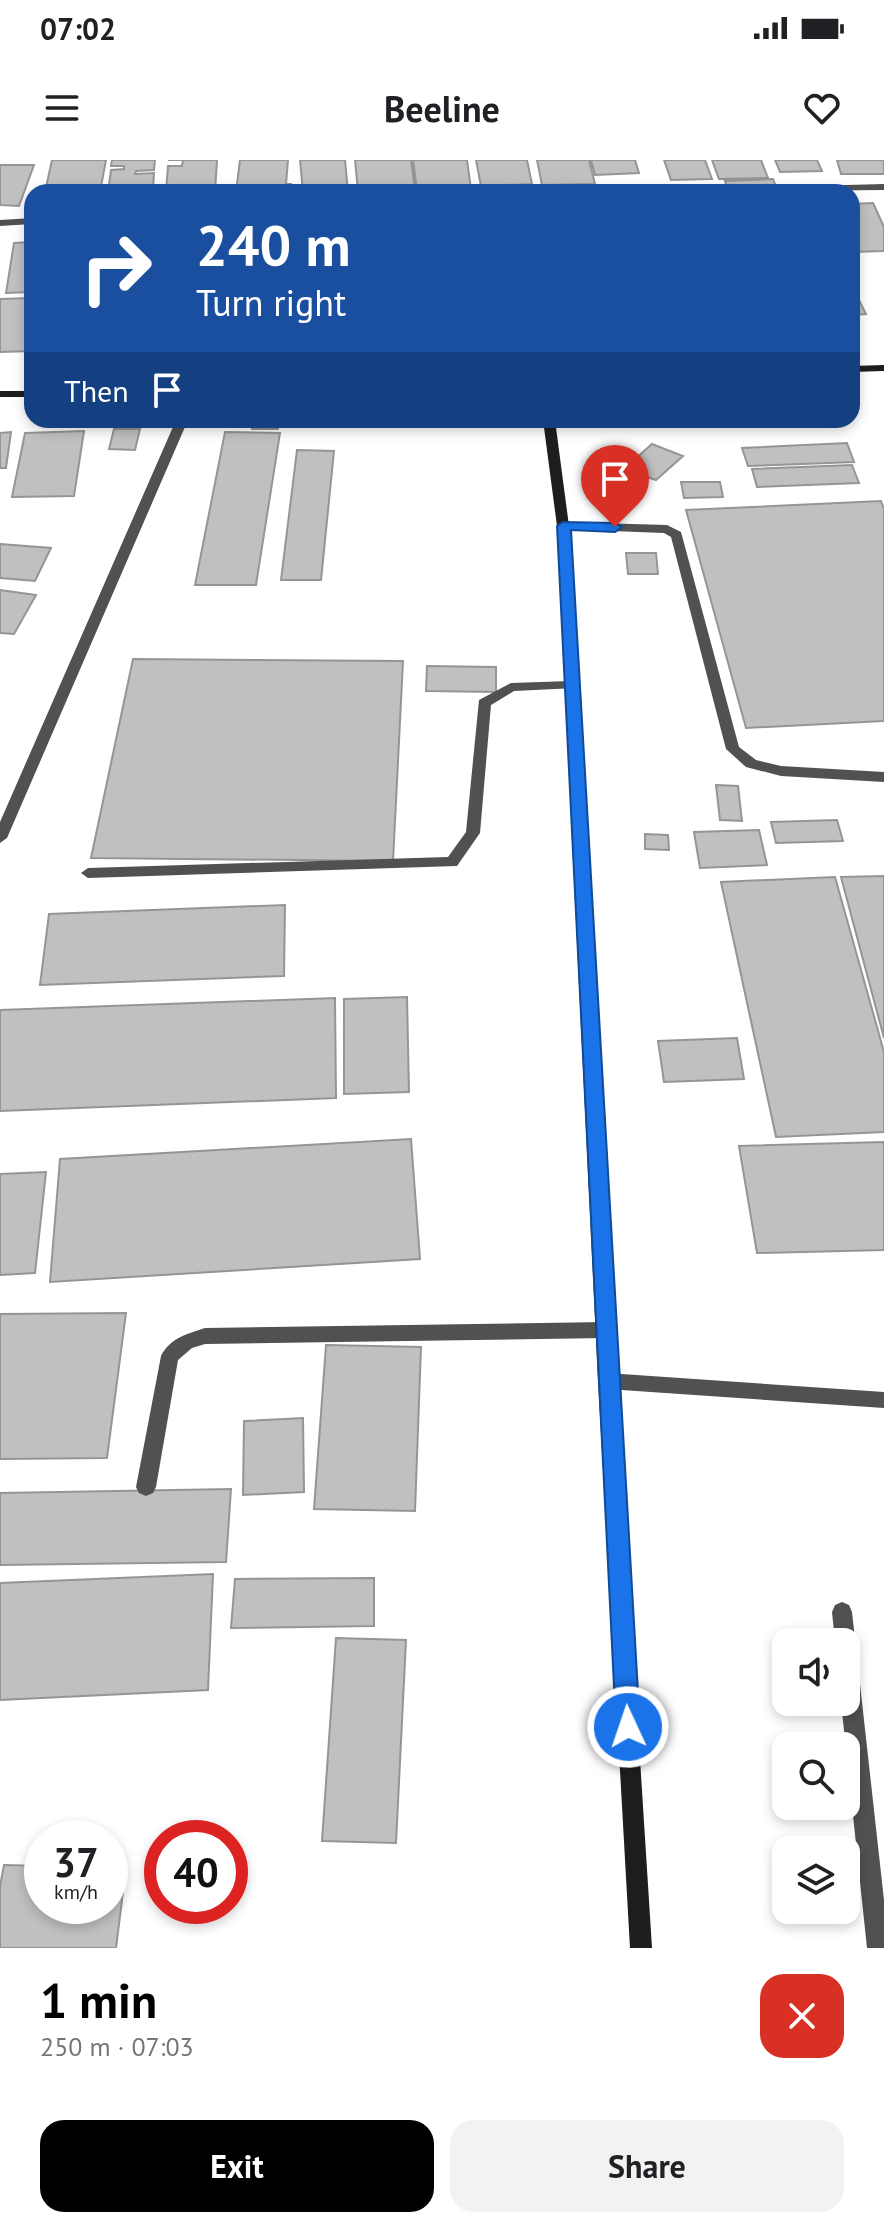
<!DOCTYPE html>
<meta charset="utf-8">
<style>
:root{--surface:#fff;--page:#f2f2f2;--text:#202124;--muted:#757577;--accent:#000}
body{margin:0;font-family:"PT Sans",sans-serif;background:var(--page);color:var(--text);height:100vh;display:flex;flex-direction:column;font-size:30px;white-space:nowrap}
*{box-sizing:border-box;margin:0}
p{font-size:26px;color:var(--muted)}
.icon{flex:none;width:44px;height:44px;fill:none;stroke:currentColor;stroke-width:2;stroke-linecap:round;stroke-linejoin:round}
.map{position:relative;height:1788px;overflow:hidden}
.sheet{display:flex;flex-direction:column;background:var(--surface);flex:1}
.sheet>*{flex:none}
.banner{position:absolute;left:24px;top:24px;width:836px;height:244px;border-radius:24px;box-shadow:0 4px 12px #0003;background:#1a4fa0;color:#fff;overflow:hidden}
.fabs{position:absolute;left:772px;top:1468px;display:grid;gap:16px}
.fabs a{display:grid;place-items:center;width:88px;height:88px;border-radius:16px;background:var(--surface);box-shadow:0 4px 12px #0003;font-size:40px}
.speed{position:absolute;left:24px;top:1660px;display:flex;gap:16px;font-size:40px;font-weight:700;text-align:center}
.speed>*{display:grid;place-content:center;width:104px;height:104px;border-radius:50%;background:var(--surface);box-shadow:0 4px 12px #0003;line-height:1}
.speed small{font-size:20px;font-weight:400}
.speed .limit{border:12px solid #d22;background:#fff;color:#111}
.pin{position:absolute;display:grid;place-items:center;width:68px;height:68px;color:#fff;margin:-82px -34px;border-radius:50% 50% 50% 0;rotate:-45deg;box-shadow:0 0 8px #0007}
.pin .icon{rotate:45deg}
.me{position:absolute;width:88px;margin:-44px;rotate:357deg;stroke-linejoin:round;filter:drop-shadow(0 0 6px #0008)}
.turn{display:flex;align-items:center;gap:28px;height:168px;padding:0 40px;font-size:36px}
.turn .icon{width:104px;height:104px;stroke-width:2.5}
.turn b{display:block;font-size:56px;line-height:68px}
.then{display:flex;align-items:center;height:76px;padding:0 40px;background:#0003;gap:16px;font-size:30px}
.round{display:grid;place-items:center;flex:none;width:84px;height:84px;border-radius:24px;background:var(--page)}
.head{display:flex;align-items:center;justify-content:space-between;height:136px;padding:0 40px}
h1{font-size:48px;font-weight:600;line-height:60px;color:var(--accent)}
.button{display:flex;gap:16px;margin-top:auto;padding:16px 40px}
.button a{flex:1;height:92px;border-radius:24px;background:var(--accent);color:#fff;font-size:32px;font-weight:600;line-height:92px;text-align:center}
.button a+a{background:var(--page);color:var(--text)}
.status{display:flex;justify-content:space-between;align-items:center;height:56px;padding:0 40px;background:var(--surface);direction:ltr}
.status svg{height:22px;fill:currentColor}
header{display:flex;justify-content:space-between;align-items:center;height:104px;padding:0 40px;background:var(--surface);font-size:36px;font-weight:600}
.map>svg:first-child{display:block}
.building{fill:#c0c0c0;stroke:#959595;stroke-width:2}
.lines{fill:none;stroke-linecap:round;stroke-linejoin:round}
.lane{fill:#515151;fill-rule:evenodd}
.street{fill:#515151;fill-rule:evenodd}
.secondary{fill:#1e1e1e;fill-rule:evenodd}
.route{fill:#1a73e8;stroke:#114b97;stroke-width:2}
</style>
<div class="status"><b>07:02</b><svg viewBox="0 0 49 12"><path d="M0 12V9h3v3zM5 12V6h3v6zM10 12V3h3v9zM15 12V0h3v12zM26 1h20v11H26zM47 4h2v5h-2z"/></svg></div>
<header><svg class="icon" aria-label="menu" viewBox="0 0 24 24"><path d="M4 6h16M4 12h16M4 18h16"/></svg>Beeline<svg class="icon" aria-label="heart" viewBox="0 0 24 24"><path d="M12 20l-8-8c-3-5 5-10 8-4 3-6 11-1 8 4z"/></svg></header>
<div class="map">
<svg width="884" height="1788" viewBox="0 0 884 1788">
<rect width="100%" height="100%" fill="#fff"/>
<!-- building -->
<path class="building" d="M52 0H106L100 32H45Z
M112 0H155L154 10 136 11 135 14 154 13 153 30 108 32 111 10 124 9V6H111Z
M168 0H217L215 32H166L168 6H182L183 0Z
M240 0H288L286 24H291L290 32H236Z
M300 0H345L348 32H303Z
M355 0H411L415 30 358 31Z
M413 0H467L471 29 417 30Z
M476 0H527L532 24 481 26Z
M537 0H589L595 24 542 25Z
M591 0H635L639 13 595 15Z
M664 0H705L712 19 671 20Z
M712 0H761L768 18 719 19Z
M775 0H817L822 11 780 12Z
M837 0H884V14H841Z
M0 5H34L19 46 0 45Z
M773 19 777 29 728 31 725 21Z
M873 43 884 67V91L852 92V44Z
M32 82V132L6 133 14 83Z
M852 126 866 154 852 155Z
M32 138V191L0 192V139Z
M254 260H280L278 269H252Z
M114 269H140L135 290 109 289Z
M84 271 74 336 12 337 25 273Z
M11 272 6 308H0V273Z
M225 272 280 273 256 425H195Z
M847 283 854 302 748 306 742 288Z
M652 284 683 296 656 320 624 309Z
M297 290 334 291 321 420H281Z
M852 305 859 323 757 327 752 309Z
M681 322H720L723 337 684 338Z
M881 341 884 349V561L746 568 686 350Z
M0 384 51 388 35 421 0 418Z
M626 393H656L658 414H628Z
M0 430 36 435 14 474 0 473Z
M133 499 403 501 393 701 91 698Z
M427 506 496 507V532L426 531Z
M716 625 738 626 742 661 720 660Z
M837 660 843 681 776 683 771 662Z
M759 670 767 705 700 708 694 672Z
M645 674 668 675 669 690 645 689Z
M884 716V878L841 717Z
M835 717 884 892V972L776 977 721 722Z
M285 745 284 816 40 825 49 754Z
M407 837 409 932 344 934V839Z
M335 838 336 938 0 951V850Z
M737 878 744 919 664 922 658 881Z
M411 979 420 1099 50 1122 60 999Z
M884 982V1090L757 1093 739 986Z
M46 1012 35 1113 0 1115V1014Z
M126 1153 107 1298 0 1299V1154Z
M326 1185 421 1187 415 1351 314 1349Z
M303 1258 304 1332 243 1335 244 1261Z
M231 1329 226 1402 0 1405V1333Z
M213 1414 208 1530 0 1540V1423Z
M374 1418V1466L231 1468 235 1419Z
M336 1478 406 1480 396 1683 322 1681Z
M4 1705 42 1706V1746H110V1708H126L116 1788H0V1726Z"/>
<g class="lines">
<!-- lane -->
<path class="lane" d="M563 362 667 365 681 372 739 587 756 600 781 606 884 612V622L781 616 746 607 726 589 671 377 664 373 559 369 557 366Z
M571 521 576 522V528L514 531 491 545 480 673 457 706 88 718 81 713 88 708 448 697 466 672 479 540 511 523Z
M605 1162 611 1164 614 1170 611 1176 605 1178 205 1184 192 1188 178 1200 156 1327 153 1333 146 1336 139 1333 136 1327 161 1196C170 1178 187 1174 205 1168Z
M607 1213 884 1232V1248L607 1229 600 1227 598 1221 600 1215Z
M842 1442 849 1445 852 1452 884 1740V1788H867L841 1542H846V1482H835L832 1452 835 1445Z"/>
<!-- street -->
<path class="street" d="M884 24V30L696 32 701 29Z
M32 58V64L0 66V60Z
M176 260H188L7 678 0 683V662Z"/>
<!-- secondary -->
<path class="secondary" d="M884 205V211L852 212V206Z
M0 231H32V237H0Z
M543 260H555L569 366 616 1221 652 1788H630L598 1221 557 366Z"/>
</g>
<!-- route -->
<path class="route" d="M563 362 615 363 622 367 615 372 571 370 640 1567 636 1576 628 1579 619 1576 616 1567 557 366Z"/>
</svg>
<div class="fabs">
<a><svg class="icon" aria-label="sound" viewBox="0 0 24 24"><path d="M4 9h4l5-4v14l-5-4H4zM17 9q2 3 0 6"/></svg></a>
<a><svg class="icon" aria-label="search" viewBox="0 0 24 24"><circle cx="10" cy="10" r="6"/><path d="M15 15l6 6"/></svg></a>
<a><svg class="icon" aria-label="layers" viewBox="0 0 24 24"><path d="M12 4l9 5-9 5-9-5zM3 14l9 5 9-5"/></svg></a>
</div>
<div class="speed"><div>37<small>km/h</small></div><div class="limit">40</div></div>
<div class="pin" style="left:615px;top:367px;background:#d93025"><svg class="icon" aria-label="arrive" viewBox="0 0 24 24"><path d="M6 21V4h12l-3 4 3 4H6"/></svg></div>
<svg class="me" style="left:628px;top:1567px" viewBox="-20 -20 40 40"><circle r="17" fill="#1a73e8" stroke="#fff" stroke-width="3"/><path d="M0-11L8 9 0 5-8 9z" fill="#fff"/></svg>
<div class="banner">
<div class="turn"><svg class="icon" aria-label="right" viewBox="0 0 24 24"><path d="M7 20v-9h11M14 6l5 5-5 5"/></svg><div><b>240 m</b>Turn right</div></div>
<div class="then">Then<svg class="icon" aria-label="arrive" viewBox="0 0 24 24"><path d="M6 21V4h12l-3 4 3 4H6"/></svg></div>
</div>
</div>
<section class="sheet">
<div class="head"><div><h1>1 min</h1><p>250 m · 07:03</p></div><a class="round" style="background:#d93025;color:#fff"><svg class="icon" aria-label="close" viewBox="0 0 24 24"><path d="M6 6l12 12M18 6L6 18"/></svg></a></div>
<div class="button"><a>Exit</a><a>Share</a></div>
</section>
